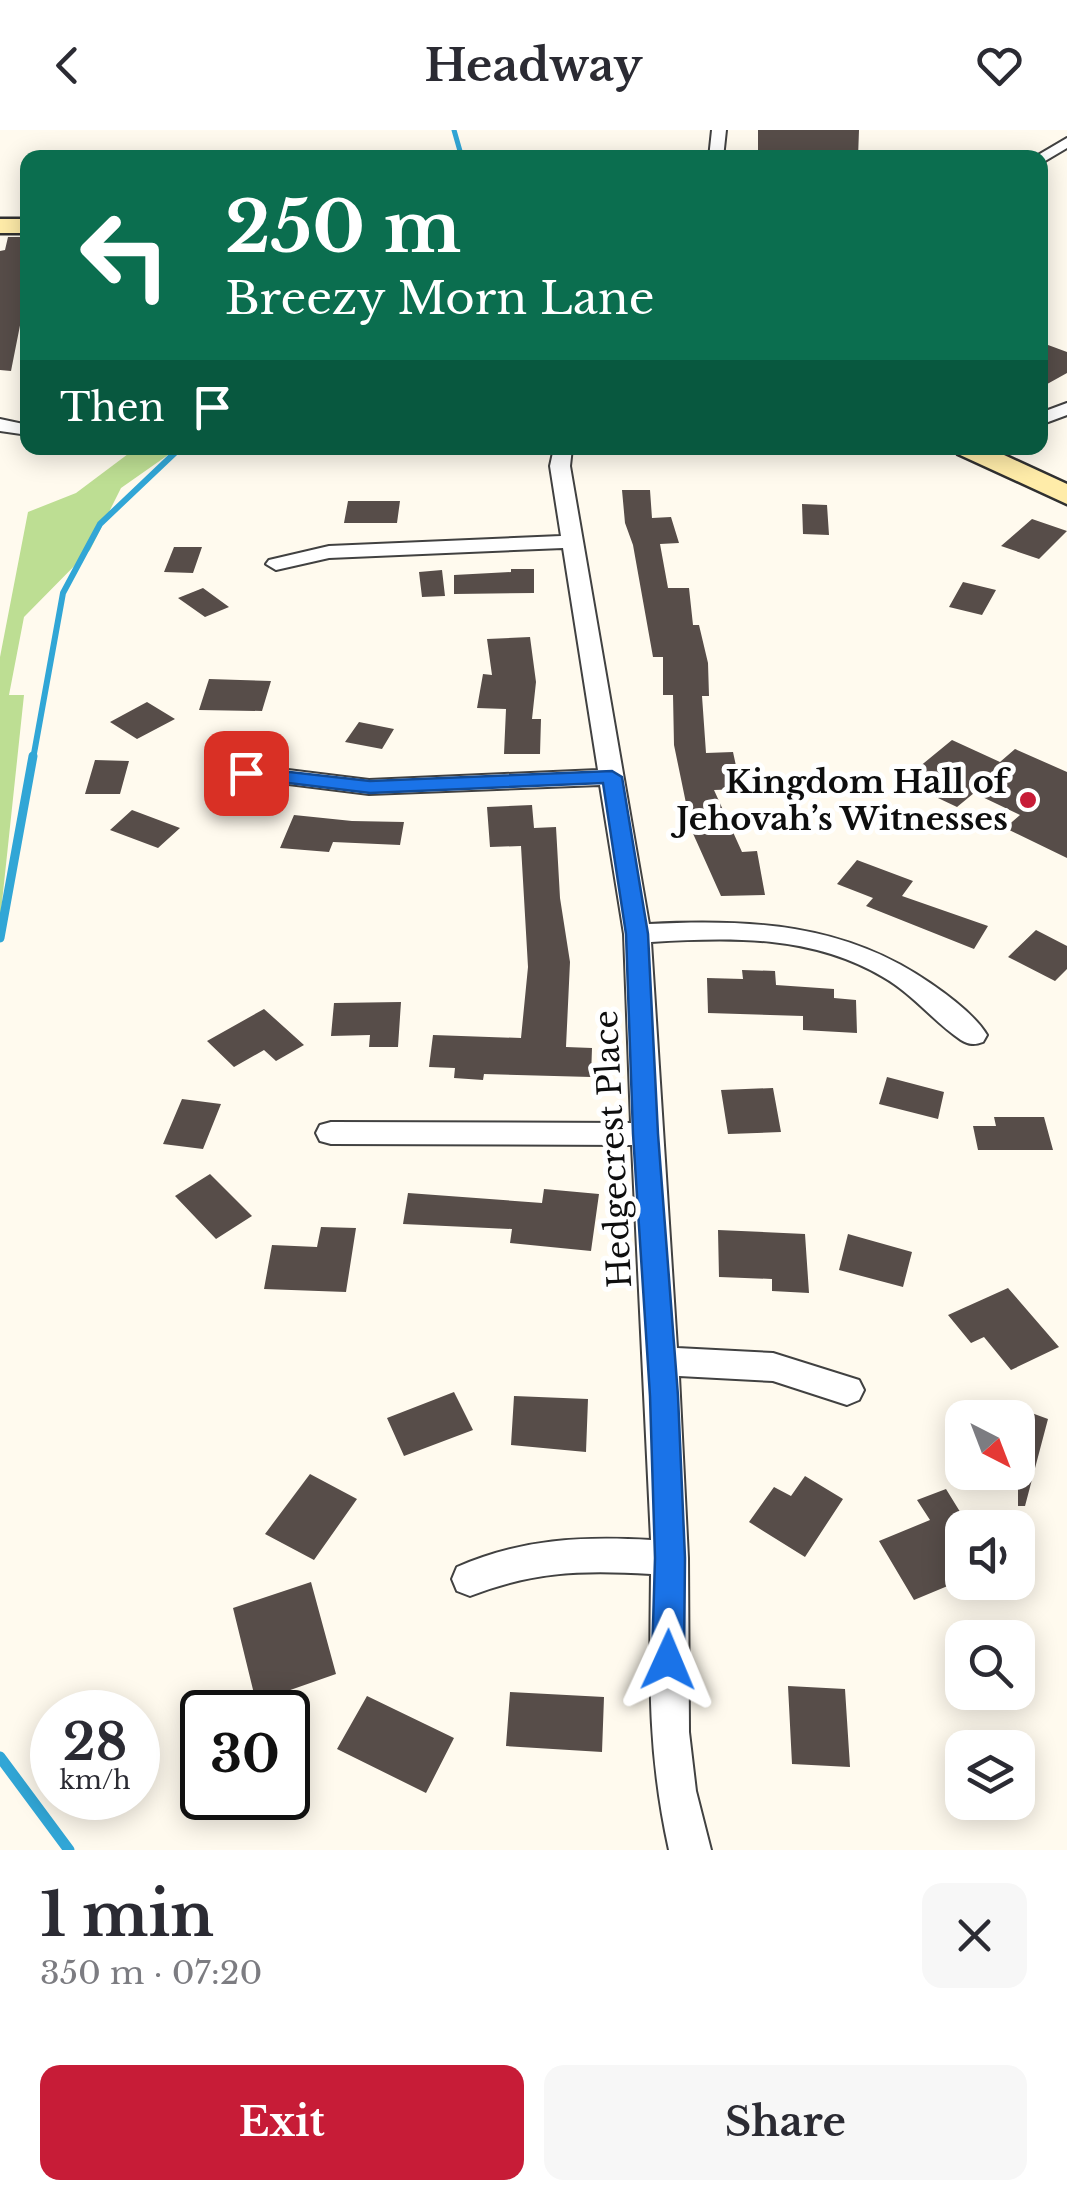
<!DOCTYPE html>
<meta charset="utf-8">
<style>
:root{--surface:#fff;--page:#f7f7f7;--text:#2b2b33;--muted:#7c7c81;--accent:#c71c37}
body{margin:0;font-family:"Libre Baskerville",serif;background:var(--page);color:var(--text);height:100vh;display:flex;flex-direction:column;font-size:38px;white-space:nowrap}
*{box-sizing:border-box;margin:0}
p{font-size:32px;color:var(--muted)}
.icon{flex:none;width:55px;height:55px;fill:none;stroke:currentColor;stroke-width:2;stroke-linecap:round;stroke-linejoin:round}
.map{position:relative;height:1720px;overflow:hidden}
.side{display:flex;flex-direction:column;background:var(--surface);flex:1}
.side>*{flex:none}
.top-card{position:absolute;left:20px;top:20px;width:1028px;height:305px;border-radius:20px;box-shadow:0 5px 25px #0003;background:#0b6e4f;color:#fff;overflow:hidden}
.needle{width:65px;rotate:138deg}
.buttons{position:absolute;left:945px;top:1270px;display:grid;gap:20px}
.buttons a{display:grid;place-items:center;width:90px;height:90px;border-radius:20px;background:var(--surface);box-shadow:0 5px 25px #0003;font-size:50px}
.speed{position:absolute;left:30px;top:1560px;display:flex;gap:20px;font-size:50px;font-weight:700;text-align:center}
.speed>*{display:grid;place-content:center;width:130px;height:130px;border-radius:50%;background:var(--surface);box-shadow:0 5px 25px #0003;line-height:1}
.speed small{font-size:25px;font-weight:400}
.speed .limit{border:5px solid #111;border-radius:15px;background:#fff;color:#111}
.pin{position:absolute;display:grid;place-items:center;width:85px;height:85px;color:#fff;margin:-42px;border-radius:20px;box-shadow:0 5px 15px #0006}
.me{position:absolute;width:110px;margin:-55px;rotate:1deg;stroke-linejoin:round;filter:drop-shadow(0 0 8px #0008)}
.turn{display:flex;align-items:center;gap:35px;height:210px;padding:0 40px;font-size:45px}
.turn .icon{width:130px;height:130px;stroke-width:2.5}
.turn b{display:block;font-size:70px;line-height:85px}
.then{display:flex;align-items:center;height:95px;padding:0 40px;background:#0003;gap:20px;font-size:38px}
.round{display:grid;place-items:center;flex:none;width:105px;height:105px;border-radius:20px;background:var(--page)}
.head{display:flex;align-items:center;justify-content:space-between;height:170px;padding:0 40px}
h1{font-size:60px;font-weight:800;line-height:75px}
.primary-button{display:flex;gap:20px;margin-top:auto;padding:20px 40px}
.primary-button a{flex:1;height:115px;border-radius:20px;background:var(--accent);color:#fff;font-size:40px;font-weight:800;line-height:115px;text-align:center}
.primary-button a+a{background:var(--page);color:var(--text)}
header{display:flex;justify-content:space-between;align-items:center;height:130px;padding:0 40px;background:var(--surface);font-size:45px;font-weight:800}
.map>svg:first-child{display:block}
.forest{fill:#bdde93}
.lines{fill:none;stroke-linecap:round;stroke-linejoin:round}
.stream-far3{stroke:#31a6d6;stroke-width:5}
.stream-far2{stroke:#31a6d6;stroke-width:6}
.stream-far1{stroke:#31a6d6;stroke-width:9}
.stream{stroke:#31a6d6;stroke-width:11}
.building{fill:#574d49}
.minor-casing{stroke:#414141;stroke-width:4}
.secondary-casing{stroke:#303030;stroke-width:5}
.minor{fill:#fff;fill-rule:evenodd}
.secondary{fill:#ffeca9;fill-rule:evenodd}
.route{fill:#1a73e8;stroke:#114b97;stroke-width:2.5}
.poi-dot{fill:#c71c37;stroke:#fff;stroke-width:4}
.labels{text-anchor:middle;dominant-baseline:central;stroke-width:10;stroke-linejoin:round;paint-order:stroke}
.poi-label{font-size:32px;font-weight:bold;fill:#0e0e0e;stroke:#fff;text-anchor:end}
.street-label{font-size:32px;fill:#0e0e0e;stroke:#fff}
</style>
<header><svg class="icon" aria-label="back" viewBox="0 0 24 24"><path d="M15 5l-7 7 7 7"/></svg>Headway<svg class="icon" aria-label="heart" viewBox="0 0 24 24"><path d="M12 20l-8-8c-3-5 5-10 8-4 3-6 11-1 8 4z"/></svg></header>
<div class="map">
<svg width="1067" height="1720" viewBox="0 0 1067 1720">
<rect width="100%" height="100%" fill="#fffaee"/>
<!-- forest -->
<path class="forest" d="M136 318H178L121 358 90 420 24 487 9 565H24L0 791V527L28 382 76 363Z"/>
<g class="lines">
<!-- stream-far3 -->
<path class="stream-far3" d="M454 0 462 28"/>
<!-- stream-far2 -->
<path class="stream-far2" d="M33 629 63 463 100 394 180 318"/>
<!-- stream-far1 -->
<path class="stream-far1" d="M0 808 33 626"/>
<!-- stream -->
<path class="stream" d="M0 1627 69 1720"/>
</g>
<!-- building -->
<path class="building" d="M758 0H859L858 28H758Z
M8 107H25L27 160 11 241 0 240V121L5 120Z
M1040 212 1067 222V243L1040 258Z
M622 360H650L652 388 671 387 679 413 660 414 668 458H689L693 495H699L708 533 709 566H702L706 623 733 622 741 659 714 660 742 722 757 721 765 765 721 766 682 679 687 678 674 615 673 565H663V527H653L633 415 625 393Z
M348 371H400L397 393H344Z
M802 374 827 375 829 405 803 404Z
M1032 389 1067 401 1039 429 1001 416Z
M174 417H202L193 443 164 442Z
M511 439H534V463L454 464V445L511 442Z
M442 440 445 466 422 467 419 442Z
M963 452 996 460 982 485 949 477Z
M203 458 229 477 205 487 178 468Z
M530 507 536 552 532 589H541L540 624H504L506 579 477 578 483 544 492 545 487 509Z
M209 549 271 551 262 581 199 580Z
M147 572 175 589 137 609 110 592Z
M359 592 394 599 382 619 345 612Z
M952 610 1000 632 1015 619 1067 642V728L1005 698 1020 685 974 663 957 677 902 651Z
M95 630 129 631 120 664H85Z
M532 675 534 698 556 697 560 768 570 832 566 917 592 918 591 947 484 944 483 950 454 948 455 938 429 937 433 905 521 908 528 837 521 716 490 717 487 677Z
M132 680 180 698 158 718 110 700Z
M294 685 352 691 404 692 400 715 333 712 329 722 280 718Z
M857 730 913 751 902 766 988 796 974 819 866 776 873 768 837 754Z
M1036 800 1067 816V839L1055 851 1008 827Z
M742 840 775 841 776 855 834 859V868L856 870 857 903 803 900V886L708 883 707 848 743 849Z
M401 872 398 917H369L370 905 331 906 334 873Z
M264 879 304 915 276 931 264 920 234 937 207 911Z
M887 947 944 962 938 989 879 974Z
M773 958 781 1002 728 1004 721 960Z
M182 969 221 974 203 1019 163 1014Z
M994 987H1044L1053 1020H978L973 996H996Z
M210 1044 252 1086 216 1109 175 1066Z
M544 1059 599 1064 591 1121 510 1113 512 1099 403 1094 408 1063 542 1073Z
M321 1097 356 1098 346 1162 264 1159 272 1115 317 1117Z
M718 1100 805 1104 809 1163 772 1161V1149L719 1147Z
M848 1104 912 1122 903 1157 839 1140Z
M1008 1158 1059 1217 1011 1240 984 1207 971 1213 948 1185Z
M454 1262 473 1300 404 1326 387 1288Z
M514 1266 588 1269 586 1322 511 1315Z
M1018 1278 1048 1289 1025 1376H1018Z
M310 1344 357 1369 314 1430 265 1404Z
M805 1346 843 1369 805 1427 749 1392 774 1357 791 1366Z
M946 1359 962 1385V1450L914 1470 879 1411 930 1390 917 1370Z
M311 1452 336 1544 256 1572 233 1478Z
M788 1556 845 1559 850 1637 792 1634Z
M510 1562 604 1567 602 1622 506 1616Z
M367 1566 454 1608 426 1663 337 1619Z"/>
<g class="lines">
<!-- minor casing -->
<g class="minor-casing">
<path id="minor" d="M712 0H726L723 28H709Z
M1067 8V18L1045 31 1033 28Z
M1067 273V285L1040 295V283Z
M0 289 28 295V305L0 301Z
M554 318H572L570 336 649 794C750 789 844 793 930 853 949 866 975 885 987 905L983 912C975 915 969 915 961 910 934 892 913 864 883 847 811 805 732 807 651 812L677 1218 773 1223 859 1250 864 1260 859 1270 847 1275 773 1251 679 1246 688 1428 689 1602 696 1661 711 1720H669C647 1621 650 1544 651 1444 583 1440 534 1441 470 1466L457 1461 452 1449 457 1437C522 1409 581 1406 651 1410L632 1015 331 1014 320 1011 316 1003 320 995 331 992 631 993 624 804 600 655 369 664 223 646 211 639 223 632 369 650 598 640 563 418 329 428 276 440 266 434 269 430 329 416 561 406 550 336Z"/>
</g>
<!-- secondary casing -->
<g class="secondary-casing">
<path id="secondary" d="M0 89H28V103H0Z
M954 318H989L1067 354V374L958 324Z"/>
</g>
<!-- minor -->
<use href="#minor" class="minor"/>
<!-- secondary -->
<use href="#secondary" class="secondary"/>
</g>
<!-- route -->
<path class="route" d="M246 637 370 651 612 641 622 647 648 804 658 1004 678 1266 685 1428 684 1530 679 1541 668 1545 657 1541 652 1530 655 1428 650 1266 633 1004 626 804 603 653 370 663 239 647 237 643Z"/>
<!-- markers -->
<circle class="poi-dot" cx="1028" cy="670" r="10"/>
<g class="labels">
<!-- poi labels -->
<g class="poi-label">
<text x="1008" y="652">Kingdom Hall of<tspan x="1008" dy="37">Jehovah’s Witnesses</tspan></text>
</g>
<!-- street labels -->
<g class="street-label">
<text transform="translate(613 1019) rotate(-93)">Hedgecrest Place</text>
</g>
</g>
</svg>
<div class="buttons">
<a><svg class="needle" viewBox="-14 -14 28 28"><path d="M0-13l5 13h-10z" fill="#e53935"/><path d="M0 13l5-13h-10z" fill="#7c7c81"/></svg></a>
<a><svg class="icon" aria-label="sound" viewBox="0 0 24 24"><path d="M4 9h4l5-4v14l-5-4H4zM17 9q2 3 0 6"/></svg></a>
<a><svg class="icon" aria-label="search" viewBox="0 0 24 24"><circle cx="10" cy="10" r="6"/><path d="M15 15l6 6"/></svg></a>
<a><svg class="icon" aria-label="layers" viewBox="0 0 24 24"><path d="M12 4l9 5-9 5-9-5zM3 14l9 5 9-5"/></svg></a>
</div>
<div class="speed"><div>28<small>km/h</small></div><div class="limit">30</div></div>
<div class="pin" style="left:246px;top:643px;background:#d93025"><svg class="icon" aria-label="arrive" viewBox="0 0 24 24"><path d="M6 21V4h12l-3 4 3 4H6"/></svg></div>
<svg class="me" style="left:668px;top:1530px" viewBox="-20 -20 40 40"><path d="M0-17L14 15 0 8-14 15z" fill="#1a73e8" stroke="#fff" stroke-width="4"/></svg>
<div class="top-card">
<div class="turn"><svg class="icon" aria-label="left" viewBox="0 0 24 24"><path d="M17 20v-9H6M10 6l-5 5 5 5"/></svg><div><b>250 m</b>Breezy Morn Lane</div></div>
<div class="then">Then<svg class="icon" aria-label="arrive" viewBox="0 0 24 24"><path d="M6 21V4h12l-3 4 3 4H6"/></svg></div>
</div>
</div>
<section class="side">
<div class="head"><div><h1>1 min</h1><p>350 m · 07:20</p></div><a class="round"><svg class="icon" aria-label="close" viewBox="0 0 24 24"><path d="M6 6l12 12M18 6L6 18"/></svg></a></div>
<div class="primary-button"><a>Exit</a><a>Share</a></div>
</section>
